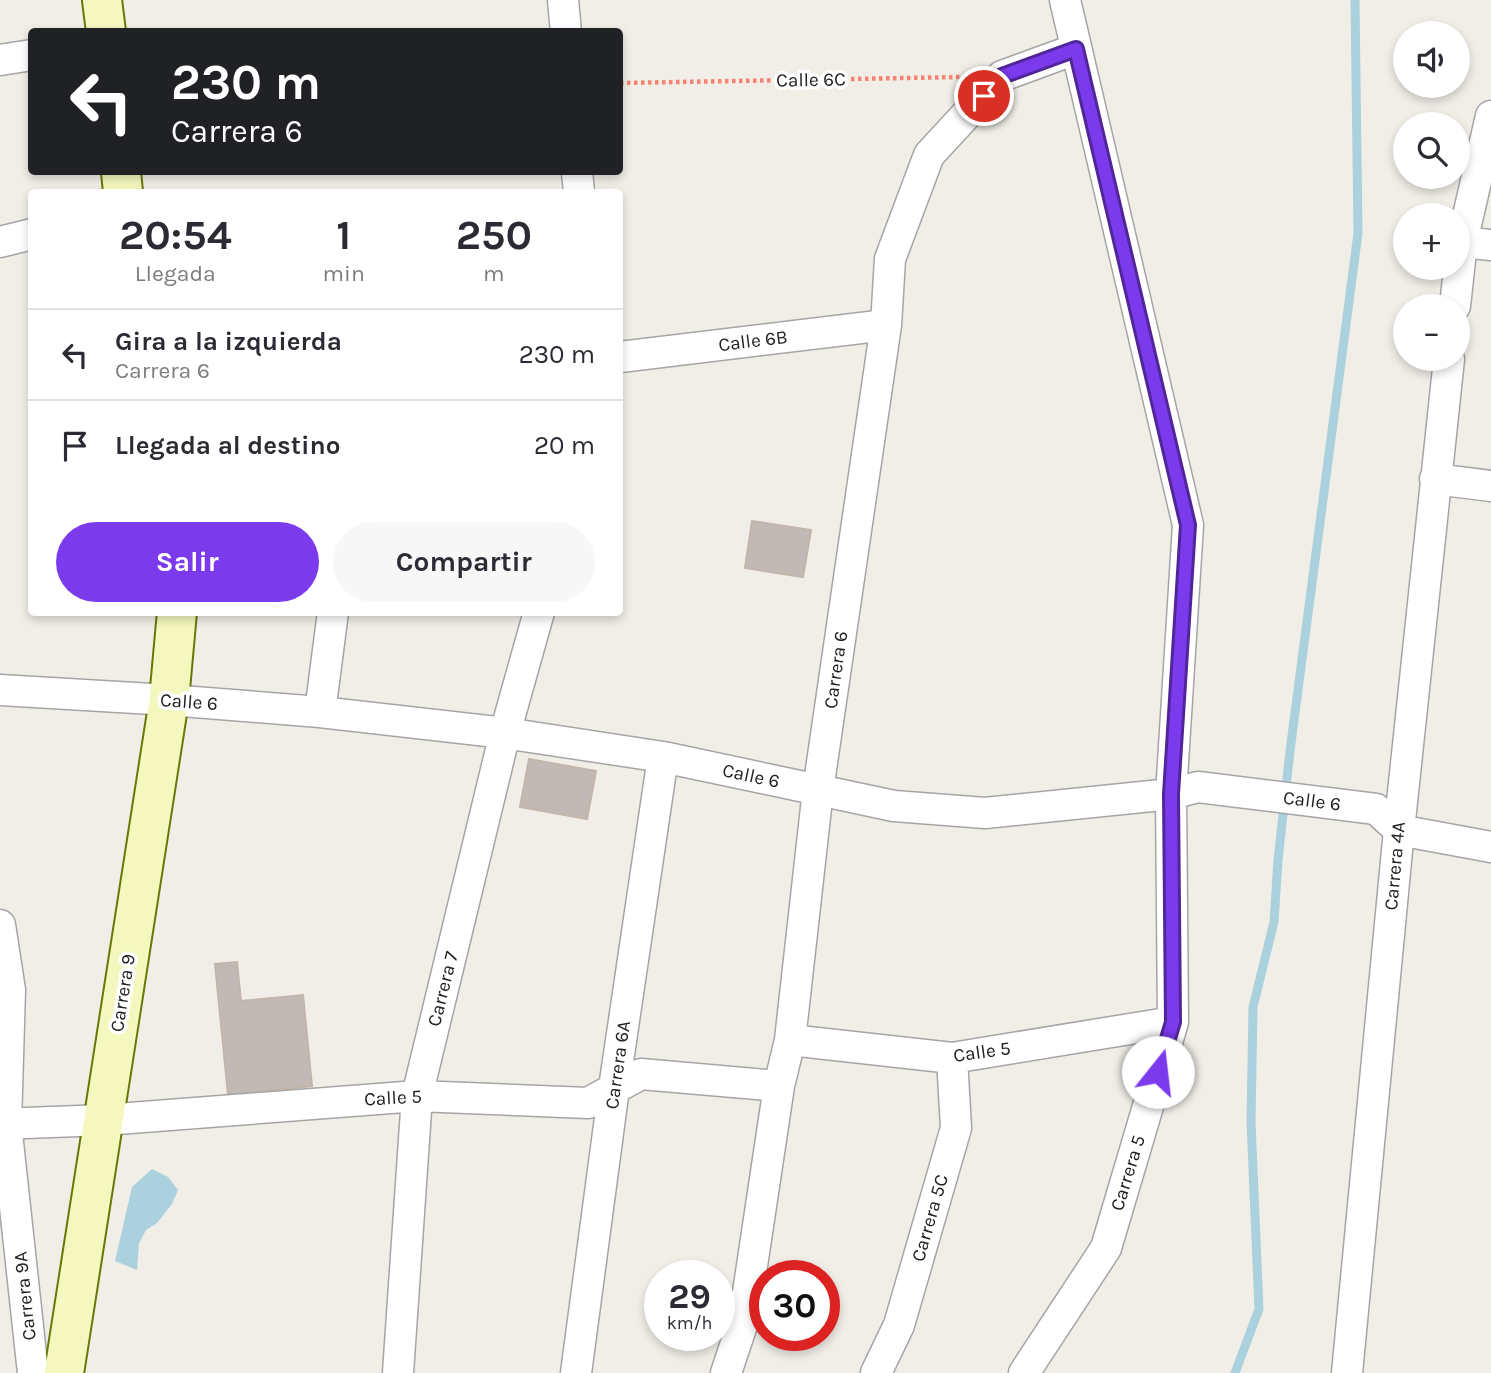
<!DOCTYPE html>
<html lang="es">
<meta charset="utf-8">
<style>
:root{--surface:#fff;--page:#f7f7f7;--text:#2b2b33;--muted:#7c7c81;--line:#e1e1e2;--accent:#7c3aed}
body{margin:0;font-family:Karla,sans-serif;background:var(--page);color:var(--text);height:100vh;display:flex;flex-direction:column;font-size:26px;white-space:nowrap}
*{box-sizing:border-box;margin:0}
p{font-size:23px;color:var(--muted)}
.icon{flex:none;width:38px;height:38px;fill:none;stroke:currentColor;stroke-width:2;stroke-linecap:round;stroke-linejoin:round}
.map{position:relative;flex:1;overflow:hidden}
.side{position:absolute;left:28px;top:189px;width:595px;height:427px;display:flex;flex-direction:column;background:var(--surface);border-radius:7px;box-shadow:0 4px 10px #0003}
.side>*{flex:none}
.top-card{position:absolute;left:28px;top:28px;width:595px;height:147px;border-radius:7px;box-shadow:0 4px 10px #0003;background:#202124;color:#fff;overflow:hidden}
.controls{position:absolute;left:1393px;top:21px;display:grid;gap:14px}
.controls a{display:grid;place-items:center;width:77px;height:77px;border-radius:50%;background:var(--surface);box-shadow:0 4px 10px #0003;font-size:35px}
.speed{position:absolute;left:644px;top:1260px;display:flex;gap:14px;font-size:35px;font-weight:700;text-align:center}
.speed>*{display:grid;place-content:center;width:91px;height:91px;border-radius:50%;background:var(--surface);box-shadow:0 4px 10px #0003;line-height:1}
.speed small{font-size:18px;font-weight:400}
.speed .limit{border:10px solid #d22;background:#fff;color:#111}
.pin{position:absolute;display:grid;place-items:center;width:60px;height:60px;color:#fff;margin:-30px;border:4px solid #fff;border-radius:50%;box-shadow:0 2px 7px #0007}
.me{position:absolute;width:77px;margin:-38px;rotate:16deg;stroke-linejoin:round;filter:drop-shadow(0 0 5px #0008)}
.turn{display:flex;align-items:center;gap:24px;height:147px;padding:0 28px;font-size:32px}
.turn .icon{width:91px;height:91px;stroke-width:2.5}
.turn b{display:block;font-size:49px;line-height:60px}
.eta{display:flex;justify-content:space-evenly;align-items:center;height:119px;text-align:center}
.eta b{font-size:42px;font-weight:700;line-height:49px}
.cta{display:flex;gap:14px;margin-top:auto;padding:14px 28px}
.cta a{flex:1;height:80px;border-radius:42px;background:var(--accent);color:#fff;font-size:28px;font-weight:700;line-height:80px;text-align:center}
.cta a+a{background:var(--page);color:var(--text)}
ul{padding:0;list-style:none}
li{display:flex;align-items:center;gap:21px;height:91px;padding:0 28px;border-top:2px solid var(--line)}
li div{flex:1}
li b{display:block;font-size:26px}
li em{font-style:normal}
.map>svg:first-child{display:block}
.water{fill:#aad1dd}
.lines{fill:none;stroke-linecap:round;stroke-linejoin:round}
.stream{stroke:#aad1dd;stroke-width:9}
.building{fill:#c1bab4;stroke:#c2b5aa;stroke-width:2}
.street-casing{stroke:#a5a5a5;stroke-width:33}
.secondary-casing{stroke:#6a7708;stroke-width:42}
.path{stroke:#f68274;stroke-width:4.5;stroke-dasharray:3.5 3.5;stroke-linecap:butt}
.street{stroke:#fff;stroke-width:30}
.secondary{stroke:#f4f8be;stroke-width:38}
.route-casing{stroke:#51269a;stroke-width:18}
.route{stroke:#7c3aed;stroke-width:12}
.labels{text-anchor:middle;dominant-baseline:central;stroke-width:7;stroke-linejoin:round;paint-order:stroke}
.street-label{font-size:19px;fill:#212121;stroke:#fff}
</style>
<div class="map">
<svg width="1491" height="1373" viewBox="0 0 1491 1373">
<rect width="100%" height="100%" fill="#f1eee8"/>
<!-- water -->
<path class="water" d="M152 1169 168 1177 178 1190 172 1204 157 1223 146 1230 139 1243 137 1270 115 1261 132 1187Z"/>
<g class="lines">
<!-- stream -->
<path class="stream" d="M1235 1373 1259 1309 1251 1122 1253 1007 1274 922 1278 860 1290 751 1358 233 1355 0"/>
</g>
<!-- building -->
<path class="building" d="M752 521 811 530 803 577 745 568Z
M529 759 596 771 587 819 520 807Z
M237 962 241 1001 303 995 312 1086 228 1095 215 964Z"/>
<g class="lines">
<!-- street casing -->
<g class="street-casing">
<path id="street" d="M563 0 566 32
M0 60 32 55
M577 172 579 192
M0 242 32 234
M1462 242 1491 245
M1455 306 1462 242 1491 116
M620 357 886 325
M1435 479 1491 486
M0 690 169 700 320 712 505 733 663 757 894 806 985 813 1171 794 1198 787 1376 809 1399 830 1491 847
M320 712 333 612
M0 925 10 990 6 1124 33 1373
M790 1040 952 1058 1173 1022
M0 1124 104 1120 417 1096 588 1103 641 1074 779 1086
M398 1373 417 1096 505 733 539 612
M576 1373 614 1088 663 757
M726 1373 744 1319 779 1086 790 1040 818 790 886 325 890 259 929 155 1002 76 1076 49
M876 1373 899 1325 956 1128 952 1058
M1024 1373 1106 1248 1173 1022 1171 794 1188 525 1065 0
M1347 1373 1399 830 1449 359"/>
</g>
<!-- secondary casing -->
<g class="secondary-casing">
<path id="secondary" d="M102 0 106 32
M121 172 123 192
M64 1373 169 700 177 612"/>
</g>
<!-- path -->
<path class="path" d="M620 83 962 77"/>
<!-- street -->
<use href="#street" class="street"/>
<!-- secondary -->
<use href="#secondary" class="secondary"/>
</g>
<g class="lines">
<!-- route casing -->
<g class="route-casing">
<path id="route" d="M984 96 1002 76 1076 49 1188 525 1171 794 1173 1022 1158 1072"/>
</g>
<!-- route -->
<use href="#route" class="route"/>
</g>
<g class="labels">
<!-- street labels -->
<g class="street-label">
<text transform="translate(811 80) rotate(-1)">Calle 6C</text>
<text transform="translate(753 341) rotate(-7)">Calle 6B</text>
<text transform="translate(836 670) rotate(-82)">Carrera 6</text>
<text transform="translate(189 702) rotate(4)">Calle 6</text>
<text transform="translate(751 776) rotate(12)">Calle 6</text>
<text transform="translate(1312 801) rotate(7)">Calle 6</text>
<text transform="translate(1395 866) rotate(-85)">Carrera 4A</text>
<text transform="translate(443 989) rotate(-76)">Carrera 7</text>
<text transform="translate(123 993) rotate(-81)">Carrera 9</text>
<text transform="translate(982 1052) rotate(-8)">Calle 5</text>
<text transform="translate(618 1065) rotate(-82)">Carrera 6A</text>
<text transform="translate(393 1098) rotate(-3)">Calle 5</text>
<text transform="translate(1128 1173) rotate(-73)">Carrera 5</text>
<text transform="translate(930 1218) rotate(-74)">Carrera 5C</text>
<text transform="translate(25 1296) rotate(-96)">Carrera 9A</text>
</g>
</g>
</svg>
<div class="controls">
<a><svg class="icon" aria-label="sound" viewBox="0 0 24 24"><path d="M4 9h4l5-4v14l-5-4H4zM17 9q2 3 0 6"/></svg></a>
<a><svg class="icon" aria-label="search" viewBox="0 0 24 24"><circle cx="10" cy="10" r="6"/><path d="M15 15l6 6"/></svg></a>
<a>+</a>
<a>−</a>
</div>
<div class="speed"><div>29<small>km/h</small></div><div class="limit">30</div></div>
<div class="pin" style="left:984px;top:96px;background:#d93025"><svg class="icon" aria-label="arrive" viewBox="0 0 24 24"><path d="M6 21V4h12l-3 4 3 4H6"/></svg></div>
<svg class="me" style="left:1158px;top:1072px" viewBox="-20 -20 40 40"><circle r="19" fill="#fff"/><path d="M0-13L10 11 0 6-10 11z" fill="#7c3aed"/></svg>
<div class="top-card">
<div class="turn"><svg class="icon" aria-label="left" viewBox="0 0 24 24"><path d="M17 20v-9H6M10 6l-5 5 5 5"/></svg><div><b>230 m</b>Carrera 6</div></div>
</div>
<section class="side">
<div class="eta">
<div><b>20:54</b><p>Llegada</p></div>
<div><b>1</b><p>min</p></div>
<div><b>250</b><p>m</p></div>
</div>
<ul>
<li><svg class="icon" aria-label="left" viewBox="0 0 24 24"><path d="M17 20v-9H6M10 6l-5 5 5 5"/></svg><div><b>Gira a la izquierda</b><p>Carrera 6</p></div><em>230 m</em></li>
<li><svg class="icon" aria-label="arrive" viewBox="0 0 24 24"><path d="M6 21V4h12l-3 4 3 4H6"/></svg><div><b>Llegada al destino</b></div><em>20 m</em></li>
</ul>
<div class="cta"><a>Salir</a><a>Compartir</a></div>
</section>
</div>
